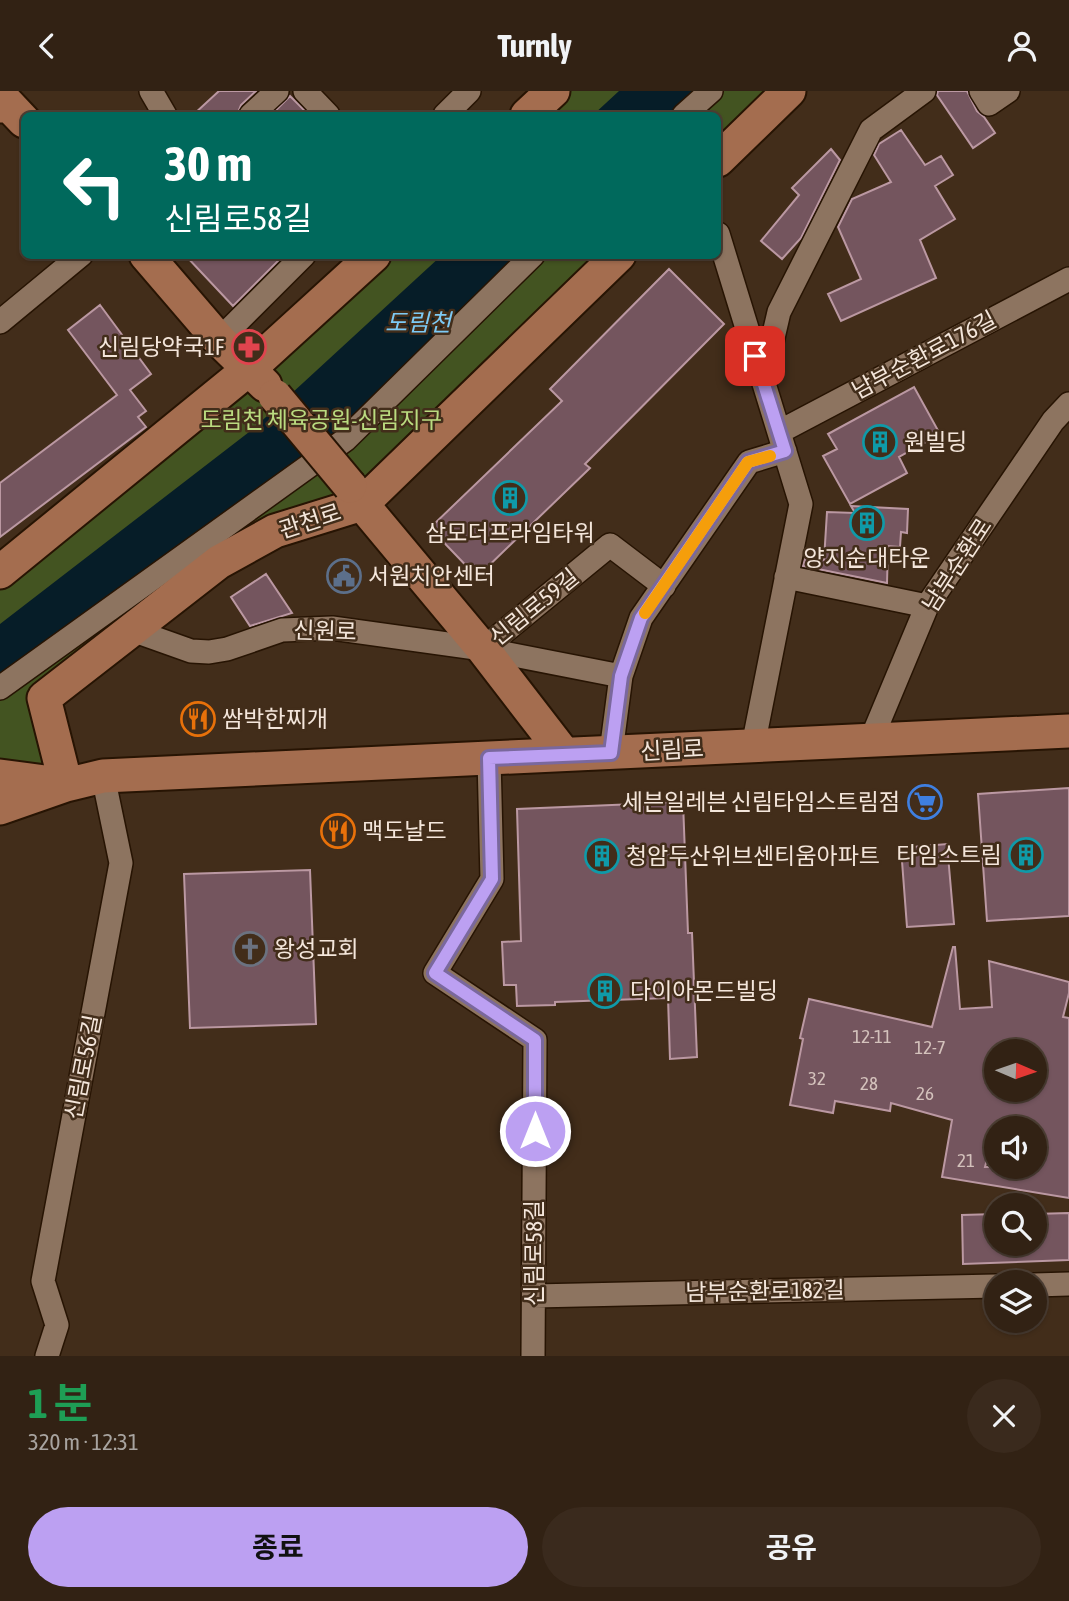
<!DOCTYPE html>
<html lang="ko">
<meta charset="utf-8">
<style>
:root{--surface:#322214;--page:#3a2a1d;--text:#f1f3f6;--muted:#a8a4a0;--line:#4d3f34;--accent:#bca0f2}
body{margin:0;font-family:"Asap Condensed","Noto Sans KR",sans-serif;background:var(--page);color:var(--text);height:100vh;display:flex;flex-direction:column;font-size:26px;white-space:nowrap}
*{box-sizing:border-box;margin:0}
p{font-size:23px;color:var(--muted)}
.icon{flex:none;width:38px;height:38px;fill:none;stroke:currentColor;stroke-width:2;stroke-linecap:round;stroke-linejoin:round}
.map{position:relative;height:1265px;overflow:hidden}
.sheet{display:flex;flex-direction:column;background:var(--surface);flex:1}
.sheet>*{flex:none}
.banner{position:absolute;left:21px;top:21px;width:700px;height:147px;border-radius:10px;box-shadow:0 2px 5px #0004,0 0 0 2px var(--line);background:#00695c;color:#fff;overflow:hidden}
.needle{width:46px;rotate:92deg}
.fabs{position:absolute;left:984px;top:948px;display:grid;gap:14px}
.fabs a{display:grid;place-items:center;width:63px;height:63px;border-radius:50%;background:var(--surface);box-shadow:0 2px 5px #0004,0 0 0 2px var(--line);font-size:35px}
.pin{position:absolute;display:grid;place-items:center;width:60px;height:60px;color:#fff;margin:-30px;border-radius:14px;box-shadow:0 4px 10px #0006}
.me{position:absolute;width:77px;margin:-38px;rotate:0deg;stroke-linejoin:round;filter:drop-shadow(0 0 5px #0008)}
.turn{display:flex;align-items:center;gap:24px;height:147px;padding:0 28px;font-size:32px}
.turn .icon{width:91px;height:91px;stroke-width:2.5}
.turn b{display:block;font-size:49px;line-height:60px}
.round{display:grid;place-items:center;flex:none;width:74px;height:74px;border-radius:37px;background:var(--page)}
.headline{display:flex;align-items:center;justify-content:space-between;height:119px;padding:0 28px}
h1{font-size:42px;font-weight:700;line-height:52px;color:#1e9e55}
.primary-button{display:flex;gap:14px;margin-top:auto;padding:14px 28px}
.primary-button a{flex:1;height:80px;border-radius:42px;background:var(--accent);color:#111;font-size:28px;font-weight:700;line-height:80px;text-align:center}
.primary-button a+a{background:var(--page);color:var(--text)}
header{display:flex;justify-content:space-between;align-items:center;height:91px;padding:0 28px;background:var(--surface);font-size:32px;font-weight:700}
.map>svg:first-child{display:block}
.green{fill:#435421}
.water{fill:#061d28}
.building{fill:#74555e;stroke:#bb98a2;stroke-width:2;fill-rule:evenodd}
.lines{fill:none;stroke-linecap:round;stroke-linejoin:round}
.street-casing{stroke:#271403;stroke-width:26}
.secondary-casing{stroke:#271403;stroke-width:37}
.street{stroke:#8d7460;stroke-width:23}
.secondary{stroke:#a46d4f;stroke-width:33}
.secondary-bridge-casing{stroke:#271403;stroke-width:37;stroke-linecap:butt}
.secondary-bridge{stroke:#a46d4f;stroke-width:33}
.route-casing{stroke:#7a689d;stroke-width:18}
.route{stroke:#bca0f2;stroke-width:12}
.slow{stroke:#f59e0b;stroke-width:12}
.labels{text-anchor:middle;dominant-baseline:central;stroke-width:5;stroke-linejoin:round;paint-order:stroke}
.number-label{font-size:19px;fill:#d4c2bc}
.poi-label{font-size:23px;fill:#f4e6db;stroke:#422d1a;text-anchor:start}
.street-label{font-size:23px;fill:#f4e6db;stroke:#422d1a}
.park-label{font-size:23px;fill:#badb80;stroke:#422d1a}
.water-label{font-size:24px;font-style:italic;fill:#7dcaf5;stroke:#422d1a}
</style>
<header><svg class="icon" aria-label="back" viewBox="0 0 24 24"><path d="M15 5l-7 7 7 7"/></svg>Turnly<svg class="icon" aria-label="person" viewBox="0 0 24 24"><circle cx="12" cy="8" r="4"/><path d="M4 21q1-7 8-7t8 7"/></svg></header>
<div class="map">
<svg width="1069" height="1265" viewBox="0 0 1069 1265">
<rect width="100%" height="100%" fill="#422d1a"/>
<!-- green -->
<path class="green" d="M562 0H777L718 57V24H535Z
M382 165H606L372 390 37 605 57 684 0 676V489Z"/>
<!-- water -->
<path class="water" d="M619 0H719L692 24H593Z
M441 165H540L337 350 0 602V533L253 338Z"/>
<!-- building -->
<path class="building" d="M219 0H256L241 14 237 24H193Z
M938 0H967L977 20 984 26 995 42 973 57 937 4Z
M290 5 309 24H271Z
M901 39 925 74 941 65 953 84 935 95 955 128 920 149 936 187 841 230 828 203 861 188 838 136 852 108 891 91 874 64 879 53Z
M831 58 840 69 801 147 782 168 761 150 799 104 792 97Z
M185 164H284L233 215Z
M669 178 724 233 585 373 590 377 477 486 430 437 562 310 550 298Z
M100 214 151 283 130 299 146 320 138 326 146 336 0 446V392L117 304 68 239Z
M914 296 940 343 899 366 907 382 850 413 823 365 837 358 828 343Z
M851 415 908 418 907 442 901 441 900 456 888 455 887 492 803 475 806 465 824 469 827 421 855 422Z
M266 483 292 522 250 535 231 506Z
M1069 697V825L987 830 978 703Z
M683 711 688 842H692L697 966 670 968 668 907 555 911V914L517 915 516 894H504L502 851 521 850 517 718Z
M947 753 954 833 907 836 901 757Z
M310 779 316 933 190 937 184 783Z
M953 856H955L960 918 992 916 989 870 1069 891V902L1063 926 1069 927V1107L942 1086 952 1029 891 1012 890 1020 835 1010 833 1022 790 1014 803 948 800 947 809 908 932 936ZM996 961H1034V999H996ZM995 1038H1034V1076H985Z
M1069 1122V1169L963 1173 962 1124 996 1123V1153H1034V1123Z"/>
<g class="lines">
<!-- street casing -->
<g class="street-casing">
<path id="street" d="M151 0 165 24
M305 0 328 24
M981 0 989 13 1008 0
M251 24 277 0
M445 24 469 0
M684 24 711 0
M718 143 801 413 753 655
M0 231 81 164
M219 249 304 164
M763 290 779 221 871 39 924 0
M779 341 1069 188
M786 486 927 515
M132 539 191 560 209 561 227 558 282 539 332 537 483 558 621 585
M483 558 610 454 664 495
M0 597 345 349 533 164
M871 649 927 515 1053 330 1069 313
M611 661 621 585 641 527 749 371 785 360
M489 667 492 788 435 882 535 949 533 1265
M1034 1194 1069 1193
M534 1205 996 1195
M47 1265 57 1234 43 1190 121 772 103 685"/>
</g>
<!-- secondary casing -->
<g class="secondary-casing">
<path id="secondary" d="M0 15 6 11 24 30
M527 24 553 0
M718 69 789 0
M146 164 219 249 265 294
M350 395 362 413 483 558 564 663
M0 481 249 278 374 164
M0 685 60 693
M66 694 44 607 219 471 275 440 362 413 619 164
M0 717 66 694 103 685 1069 640"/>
</g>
<!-- street -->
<use href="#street" class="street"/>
<!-- secondary -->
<use href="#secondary" class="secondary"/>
<!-- secondary-bridge casing -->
<g class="secondary-bridge-casing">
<path id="secondary-bridge" d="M275 305 350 395"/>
</g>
<!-- secondary-bridge -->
<use href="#secondary-bridge" class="secondary-bridge"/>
</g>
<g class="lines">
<!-- route casing -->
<g class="route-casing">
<path id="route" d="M535 1040V949L435 882 492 788 489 667 611 662 621 585 641 527 748 371 785 360 755 265"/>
</g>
<!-- route -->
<use href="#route" class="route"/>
<!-- slow -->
<path class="slow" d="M645 522 748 371 770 365"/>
</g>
<!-- icons -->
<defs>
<g id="pharmacy-ring" transform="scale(1.75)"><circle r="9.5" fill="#422d1a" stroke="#e0444e" stroke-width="1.5"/><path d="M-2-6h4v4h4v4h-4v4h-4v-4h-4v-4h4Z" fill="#e0444e"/></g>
<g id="building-ring" transform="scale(1.75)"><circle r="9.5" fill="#422d1a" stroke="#0f9aa8" stroke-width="1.5"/><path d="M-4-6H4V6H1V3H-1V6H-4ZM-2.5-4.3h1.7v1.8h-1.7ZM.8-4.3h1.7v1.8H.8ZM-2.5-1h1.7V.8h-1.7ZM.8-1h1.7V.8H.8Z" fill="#0f9aa8"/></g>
<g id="civic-ring" transform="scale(1.75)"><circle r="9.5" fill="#422d1a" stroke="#5c6f8a" stroke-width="1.5"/><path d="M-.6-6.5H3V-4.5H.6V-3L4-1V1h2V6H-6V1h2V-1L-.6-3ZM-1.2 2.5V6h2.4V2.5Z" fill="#5c6f8a"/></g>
<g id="restaurant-ring" transform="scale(1.75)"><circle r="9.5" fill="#422d1a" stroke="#e8710a" stroke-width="1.5"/><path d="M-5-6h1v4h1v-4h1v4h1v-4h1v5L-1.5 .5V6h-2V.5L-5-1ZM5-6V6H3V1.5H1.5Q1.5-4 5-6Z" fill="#e8710a"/></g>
<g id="supermarket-ring" transform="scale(1.75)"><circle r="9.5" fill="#422d1a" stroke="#3f7fe0" stroke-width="1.5"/><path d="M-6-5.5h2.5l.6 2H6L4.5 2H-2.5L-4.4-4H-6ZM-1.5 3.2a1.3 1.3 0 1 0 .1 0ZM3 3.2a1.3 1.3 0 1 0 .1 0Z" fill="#3f7fe0"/></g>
<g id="church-ring" transform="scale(1.75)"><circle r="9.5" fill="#422d1a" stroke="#6b7280" stroke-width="1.5"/><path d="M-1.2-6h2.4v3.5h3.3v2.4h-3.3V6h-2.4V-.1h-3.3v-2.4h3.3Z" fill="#6b7280"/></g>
</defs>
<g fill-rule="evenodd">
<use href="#pharmacy-ring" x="249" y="256"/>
<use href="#building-ring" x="880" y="351"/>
<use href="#building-ring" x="510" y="407"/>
<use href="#building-ring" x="867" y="432"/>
<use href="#civic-ring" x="344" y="485"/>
<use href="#restaurant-ring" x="198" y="628"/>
<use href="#supermarket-ring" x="925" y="711"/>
<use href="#restaurant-ring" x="338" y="740"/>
<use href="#building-ring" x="1026" y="764"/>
<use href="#building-ring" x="602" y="765"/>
<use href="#church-ring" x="250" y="858"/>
<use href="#building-ring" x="605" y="900"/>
</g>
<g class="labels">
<!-- number labels -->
<g class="number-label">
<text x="872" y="945">12-11</text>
<text x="930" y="956">12-7</text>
<text x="817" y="987">32</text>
<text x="869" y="992">28</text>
<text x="925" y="1002">26</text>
<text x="966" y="1069">21</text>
</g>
<!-- poi labels -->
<g class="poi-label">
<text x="224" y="256" text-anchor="end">신림당약국1F</text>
<text x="904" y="351">원빌딩</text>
<text x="510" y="442" text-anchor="middle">삼모더프라임타워</text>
<text x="867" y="467" text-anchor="middle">양지순대타운</text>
<text x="368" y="485">서원치안센터</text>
<text x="222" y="628">쌈박한찌개</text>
<text x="900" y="711" text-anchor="end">세븐일레븐 신림타임스트림점</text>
<text x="362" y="740">맥도날드</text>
<text x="1002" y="764" text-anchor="end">타임스트림</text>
<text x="626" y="765">청암두산위브센티움아파트</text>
<text x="274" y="858">왕성교회</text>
<text x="630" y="900">다이아몬드빌딩</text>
</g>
<!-- street labels -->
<g class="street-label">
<text transform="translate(924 264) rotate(-28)">남부순환로176길</text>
<text transform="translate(310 430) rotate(-18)">관천로</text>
<text transform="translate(957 474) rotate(-57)">남부순환로</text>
<text transform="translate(534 516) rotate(-39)">신림로59길</text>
<text transform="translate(325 540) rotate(2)">신원로</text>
<text transform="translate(672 659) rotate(-3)">신림로</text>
<text transform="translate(83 976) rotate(-79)">신림로56길</text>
<text transform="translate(534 1162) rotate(-90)">신림로58길</text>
<text transform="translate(765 1200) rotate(-1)">남부순환로182길</text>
</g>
<!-- park labels -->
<g class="park-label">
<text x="321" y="329">도림천 체육공원-신림지구</text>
</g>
<!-- water labels -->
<g class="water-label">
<text x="418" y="231">도림천</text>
</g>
</g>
</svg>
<div class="fabs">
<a><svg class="needle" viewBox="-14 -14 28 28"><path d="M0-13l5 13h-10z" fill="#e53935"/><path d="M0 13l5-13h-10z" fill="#a8a4a0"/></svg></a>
<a><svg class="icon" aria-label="sound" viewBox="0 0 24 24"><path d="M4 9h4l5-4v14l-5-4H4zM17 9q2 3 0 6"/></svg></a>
<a><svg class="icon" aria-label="search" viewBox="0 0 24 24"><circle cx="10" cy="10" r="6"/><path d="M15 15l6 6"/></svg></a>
<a><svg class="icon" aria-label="layers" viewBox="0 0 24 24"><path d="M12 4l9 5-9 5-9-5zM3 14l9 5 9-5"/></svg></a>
</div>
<div class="pin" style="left:755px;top:265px;background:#d93025"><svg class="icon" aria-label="arrive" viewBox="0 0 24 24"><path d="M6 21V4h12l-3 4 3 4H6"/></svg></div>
<svg class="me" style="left:535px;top:1040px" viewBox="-20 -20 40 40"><circle r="17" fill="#bca0f2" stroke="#fff" stroke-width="3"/><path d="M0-11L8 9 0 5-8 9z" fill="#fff"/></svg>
<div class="banner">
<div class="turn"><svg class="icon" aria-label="left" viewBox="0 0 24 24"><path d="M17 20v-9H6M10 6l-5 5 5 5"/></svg><div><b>30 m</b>신림로58길</div></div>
</div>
</div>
<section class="sheet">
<div class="headline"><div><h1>1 분</h1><p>320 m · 12:31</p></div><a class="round"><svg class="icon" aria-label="close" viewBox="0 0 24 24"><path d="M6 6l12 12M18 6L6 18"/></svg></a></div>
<div class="primary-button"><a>종료</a><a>공유</a></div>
</section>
